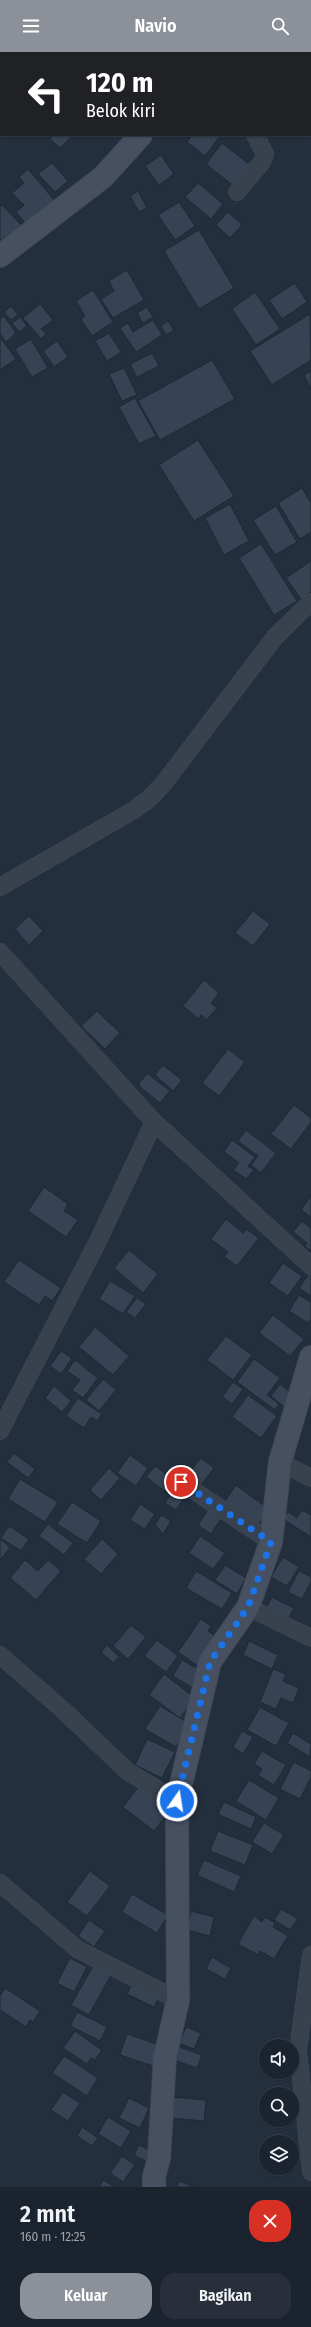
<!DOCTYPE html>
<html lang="id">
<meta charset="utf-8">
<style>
:root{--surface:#1b232e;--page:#282f3a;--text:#f1f3f6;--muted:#a0a4aa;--line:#39404a;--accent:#8c9099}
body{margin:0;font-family:"Fira Sans Condensed",sans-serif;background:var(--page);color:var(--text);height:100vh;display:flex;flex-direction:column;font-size:15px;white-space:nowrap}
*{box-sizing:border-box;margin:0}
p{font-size:13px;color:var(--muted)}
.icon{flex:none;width:22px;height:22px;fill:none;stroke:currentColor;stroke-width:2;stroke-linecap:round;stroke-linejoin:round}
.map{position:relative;height:2135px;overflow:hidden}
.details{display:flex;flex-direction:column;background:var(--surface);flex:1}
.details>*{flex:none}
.hud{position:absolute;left:0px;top:0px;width:311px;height:84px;box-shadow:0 1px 3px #0004,0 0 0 1px var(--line);background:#202124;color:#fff;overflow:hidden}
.fabs{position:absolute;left:259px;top:1987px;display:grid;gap:8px}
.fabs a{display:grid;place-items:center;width:40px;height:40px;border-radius:50%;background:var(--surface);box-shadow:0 1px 3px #0004,0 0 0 1px var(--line);font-size:20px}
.pin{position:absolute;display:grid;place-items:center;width:34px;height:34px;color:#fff;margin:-17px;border:2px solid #fff;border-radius:50%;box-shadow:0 1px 4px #0007}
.me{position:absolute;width:44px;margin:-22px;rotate:13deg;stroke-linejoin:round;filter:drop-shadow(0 0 3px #0008)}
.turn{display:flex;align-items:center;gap:14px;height:84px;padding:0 20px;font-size:18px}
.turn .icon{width:52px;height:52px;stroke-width:2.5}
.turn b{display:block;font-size:28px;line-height:34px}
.round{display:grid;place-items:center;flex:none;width:42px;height:42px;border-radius:16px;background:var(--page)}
.overview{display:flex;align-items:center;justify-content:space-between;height:68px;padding:0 20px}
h1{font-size:24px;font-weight:600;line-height:30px}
.cta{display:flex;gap:8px;margin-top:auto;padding:8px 20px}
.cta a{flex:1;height:46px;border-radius:16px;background:var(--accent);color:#fff;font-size:16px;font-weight:600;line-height:46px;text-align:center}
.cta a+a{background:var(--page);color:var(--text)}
header{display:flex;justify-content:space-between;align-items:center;height:52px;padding:0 20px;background:var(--accent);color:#fff;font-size:18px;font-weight:600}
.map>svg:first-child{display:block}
.building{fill:#364354;stroke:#1f2835}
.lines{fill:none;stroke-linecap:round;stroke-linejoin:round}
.street-casing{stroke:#414a57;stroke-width:18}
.secondary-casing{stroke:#414a57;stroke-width:24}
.street{stroke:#38414e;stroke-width:17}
.secondary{stroke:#465061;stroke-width:22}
.route{stroke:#1a73e8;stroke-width:7;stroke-dasharray:0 12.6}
</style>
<header><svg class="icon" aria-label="menu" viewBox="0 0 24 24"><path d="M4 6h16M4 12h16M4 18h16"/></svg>Navio<svg class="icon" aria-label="search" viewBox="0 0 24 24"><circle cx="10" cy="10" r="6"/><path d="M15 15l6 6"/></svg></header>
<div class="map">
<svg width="311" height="2135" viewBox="0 0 311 2135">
<rect width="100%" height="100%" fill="#242f3e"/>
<!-- building -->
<path class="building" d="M252 0H290L291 1H253Z
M54 83H69L71 85 60 96 50 87Z
M192 83H218L220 84 205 104 187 90Z
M222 91 253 115 236 136 206 112Z
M161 103 174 122 159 133 145 114Z
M52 111 68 129 55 140 38 122Z
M28 117 59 154 31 178 16 160 24 153 12 141 24 131 19 125Z
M198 131 223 152 211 167 185 145Z
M138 139 147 156 139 160 130 144Z
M179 150 195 174 175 188 158 163Z
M2 153 23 175 8 188 5 185 0 189V155Z
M228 160 242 173 230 186 216 173Z
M199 178 234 236 199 257 164 199Z
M127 218 144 248 113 266 101 247 114 239 109 229Z
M295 231 307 250 282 267 269 248Z
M93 238 113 270 92 284 81 267 85 264 76 249Z
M255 240 280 277 256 293 232 257Z
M40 252 53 268 41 277 46 282 41 287 23 266Z
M11 254 18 263 11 268 4 260Z
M147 255 153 265 143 271 137 261Z
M310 262 311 308 272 333 250 299Z
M4 264 16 281 6 290 0 282V267Z
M20 265 27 274 19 280 12 271Z
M153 268 162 283 136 300 120 276 128 271 133 280Z
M168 269 174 278 166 283 161 274Z
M109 281 121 300 107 309 95 289Z
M31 287 48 316 32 325 15 297Z
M2 288 16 307 0 318V290Z
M57 289 68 305 54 315 43 299Z
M152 301 159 314 137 325 130 312Z
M212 308 235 347 160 388 138 349Z
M124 316 137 343 122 349 109 322Z
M311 319V337L304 323Z
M135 346 156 384 139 392 119 355Z
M198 388 234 444 194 469 159 413Z
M302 436 311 451V480L300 487 278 451Z
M230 452 249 489 224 503 205 466Z
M276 454 297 490 275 503 253 468Z
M261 492 297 549 274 563 239 506Z
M311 509V540L301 547 286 526Z
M253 859 270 872 253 894 235 881Z
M29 864 43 879 29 893 15 877Z
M204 928 219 941 211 951 217 956 207 968 201 963 199 967 183 954Z
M97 959 120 981 105 997 81 974Z
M228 997 245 1010 219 1044 202 1031Z
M163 1013 182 1028 173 1039 155 1023Z
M147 1021 170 1039 160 1051 138 1033Z
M294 1053 311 1066V1070L291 1097 271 1082Z
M246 1078 276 1101 261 1121 251 1113 258 1104 238 1089Z
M232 1088 255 1105 248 1114 254 1118 246 1127 233 1118 239 1111 224 1100Z
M44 1135 68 1152 64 1159 78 1168 66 1185 28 1159Z
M311 1144V1165L301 1158Z
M226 1167 243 1181 246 1177 259 1186 237 1214 224 1205 228 1200 211 1187Z
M302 1169 311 1176V1199L305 1194 307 1191 293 1180Z
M129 1198 158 1222 143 1241 114 1216Z
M19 1208 61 1236 52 1249 45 1244 39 1253 4 1230Z
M283 1211 302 1224 288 1244 269 1231Z
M309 1222 311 1223V1244L299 1236Z
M110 1229 135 1244 123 1262 99 1247Z
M299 1243 311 1250V1267L308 1271 289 1259Z
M137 1246 146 1252 135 1266 126 1260Z
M273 1263 304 1287 290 1304 259 1281Z
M95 1275 129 1304 113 1323 79 1295Z
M226 1284 252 1303 233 1328 207 1308Z
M61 1299 72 1306 61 1322 50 1314Z
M254 1307 280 1326 267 1343 279 1352 275 1358 237 1330Z
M75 1308 98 1326 83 1346 72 1338 80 1328 67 1319Z
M103 1327 116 1338 99 1359 86 1348Z
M233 1330 243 1337 232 1352 222 1345Z
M280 1332 298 1347 289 1359 271 1344Z
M54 1334 71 1349 62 1360 45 1346Z
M248 1343 277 1364 261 1386 232 1365Z
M78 1346 102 1362 97 1369 91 1365 84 1376 66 1364Z
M14 1401 35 1417 28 1426 7 1410Z
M130 1403 148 1416 136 1434 117 1421Z
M201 1406 214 1416 201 1433 188 1422Z
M155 1414 174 1428 166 1440 146 1425Z
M109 1416 120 1426 101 1448 90 1438Z
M20 1427 58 1450 45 1470 8 1447Z
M236 1433 270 1458 256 1476 223 1452Z
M173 1438 185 1445 176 1458 165 1451Z
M72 1450 101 1469 87 1491 57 1472Z
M140 1452 155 1462 145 1477 130 1468Z
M209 1456 222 1465 211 1482 198 1473Z
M302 1458 311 1463V1485L283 1467 288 1460 297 1466Z
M161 1463 171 1469 163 1482 155 1473Z
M48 1472 73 1491 64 1503 39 1484Z
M9 1474 29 1487 21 1499 1 1486Z
M200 1484 225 1501 213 1517 189 1501Z
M102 1487 118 1502 101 1522 84 1507Z
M2 1488 10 1496 0 1508V1490Z
M283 1505 299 1515 287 1534 271 1525Z
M25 1508 38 1519 48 1508 61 1519 36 1548 10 1526Z
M225 1513 246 1526 237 1542 215 1528Z
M196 1519 232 1541 222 1557 186 1536Z
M299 1519 311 1525V1530L302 1547 288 1540Z
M272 1545 294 1556 288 1567 266 1557Z
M201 1567 211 1574 208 1579 218 1586 198 1614 178 1600Z
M131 1573 146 1585 128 1607 113 1594Z
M157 1588 178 1604 166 1620 144 1604Z
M249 1589 278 1603 272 1617 243 1603Z
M107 1593 119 1605 113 1611 101 1600Z
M182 1608 203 1620 193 1636 173 1624Z
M273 1617 286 1622 283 1629 299 1636 293 1651 281 1646 276 1657 260 1650Z
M164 1622 195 1646 180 1666 149 1643Z
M160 1654 190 1672 176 1695 145 1677Z
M260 1655 289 1671 276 1694 247 1678Z
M242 1679 253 1685 243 1702 233 1695Z
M293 1681 311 1692 310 1705 287 1691Z
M147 1687 175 1700 162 1726 135 1713Z
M262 1699 286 1713 274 1733 258 1723 262 1717 254 1712Z
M294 1710 311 1719V1725L300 1747 280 1737Z
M249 1728 279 1746 266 1768 236 1749Z
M140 1733 171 1757 154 1779 123 1755Z
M224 1750 256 1765 251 1777 218 1762Z
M264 1771 284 1783 272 1802 252 1790Z
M218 1779 253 1793 245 1813 210 1799Z
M204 1808 241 1824 234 1840 197 1823Z
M90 1819 110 1834 87 1864 67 1850Z
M132 1842 168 1863 157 1881 122 1860Z
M281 1857 298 1867 290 1878 274 1868Z
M191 1859 214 1865 210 1884 187 1878Z
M254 1864 262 1870 265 1865 275 1871 273 1875 288 1884 274 1907 260 1899 258 1903 238 1892Z
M89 1868 105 1879 94 1895 78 1884Z
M212 1905 231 1916 225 1927 206 1917Z
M70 1906 87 1915 74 1940 57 1931Z
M93 1914 111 1923 89 1963 71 1953Z
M132 1932 159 1945 154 1955 127 1942Z
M5 1936 40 1959 33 1970 30 1968 26 1975 0 1958V1944Z
M77 1960 107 1975 100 1989 70 1974Z
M186 1975 201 1981 194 1997 179 1991Z
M75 1979 102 1998 95 2008 91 2006 87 2012 63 1996Z
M127 1982 160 1993 153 2014 120 2003Z
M176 1994 202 2003 197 2016 171 2007Z
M64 2004 98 2026 87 2044 52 2021Z
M63 2040 80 2051 68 2069 51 2058Z
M173 2045 206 2048 204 2069 171 2066Z
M129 2046 149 2056 140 2076 119 2066Z
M108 2065 131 2079 121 2096 98 2082Z
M82 2075 98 2086 92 2094 77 2084Z
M139 2093 151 2099 146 2109 134 2103Z
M122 2104 135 2113 123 2130 110 2121Z
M103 2128 115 2135H99Z
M179 2129 194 2135H177Z"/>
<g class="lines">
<!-- street casing -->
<g class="street-casing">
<path id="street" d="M237 140 262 110 265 102 255 83
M0 835 134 758 150 746 164 731 275 585 311 550
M0 900 154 1070 311 1214
M0 1379 97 1191 154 1070
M280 1410 311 1426
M181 1430 271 1490
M248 1555 311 1586
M0 1603 63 1658 127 1719 177 1749
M0 1831 77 1897 178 1948
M311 1903 298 1998 311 2120"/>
</g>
<!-- secondary casing -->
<g class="secondary-casing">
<path id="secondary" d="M217 1 218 0
M0 204 103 125 141 83
M154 2135V2125L159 2106 165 2005 178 1948 177 1749 210 1610 248 1555 271 1490 280 1410 311 1305"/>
</g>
<!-- street -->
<use href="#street" class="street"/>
<!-- secondary -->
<use href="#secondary" class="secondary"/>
</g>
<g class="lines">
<!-- route -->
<path class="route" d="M177 1749 210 1610 248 1555 271 1490 181 1430"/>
</g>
</svg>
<div class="fabs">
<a><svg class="icon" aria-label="sound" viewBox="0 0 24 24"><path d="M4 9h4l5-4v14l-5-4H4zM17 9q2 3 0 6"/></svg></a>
<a><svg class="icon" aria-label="search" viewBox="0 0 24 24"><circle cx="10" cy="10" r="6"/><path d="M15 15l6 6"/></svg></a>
<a><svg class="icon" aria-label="layers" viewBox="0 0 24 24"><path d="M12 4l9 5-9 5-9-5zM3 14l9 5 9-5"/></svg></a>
</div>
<div class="pin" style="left:181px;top:1430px;background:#d93025"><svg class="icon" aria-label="arrive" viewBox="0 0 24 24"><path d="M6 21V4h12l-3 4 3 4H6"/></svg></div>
<svg class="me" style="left:177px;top:1749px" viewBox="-20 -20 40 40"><circle r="17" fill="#1a73e8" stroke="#fff" stroke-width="3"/><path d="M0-11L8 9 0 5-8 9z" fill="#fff"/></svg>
<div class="hud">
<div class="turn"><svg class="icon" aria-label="left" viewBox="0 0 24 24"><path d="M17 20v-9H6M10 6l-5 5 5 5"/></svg><div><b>120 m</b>Belok kiri</div></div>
</div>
</div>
<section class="details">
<div class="overview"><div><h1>2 mnt</h1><p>160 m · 12:25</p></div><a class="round" style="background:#d93025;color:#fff"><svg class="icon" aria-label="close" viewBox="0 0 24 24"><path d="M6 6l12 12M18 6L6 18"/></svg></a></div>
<div class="cta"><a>Keluar</a><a>Bagikan</a></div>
</section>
